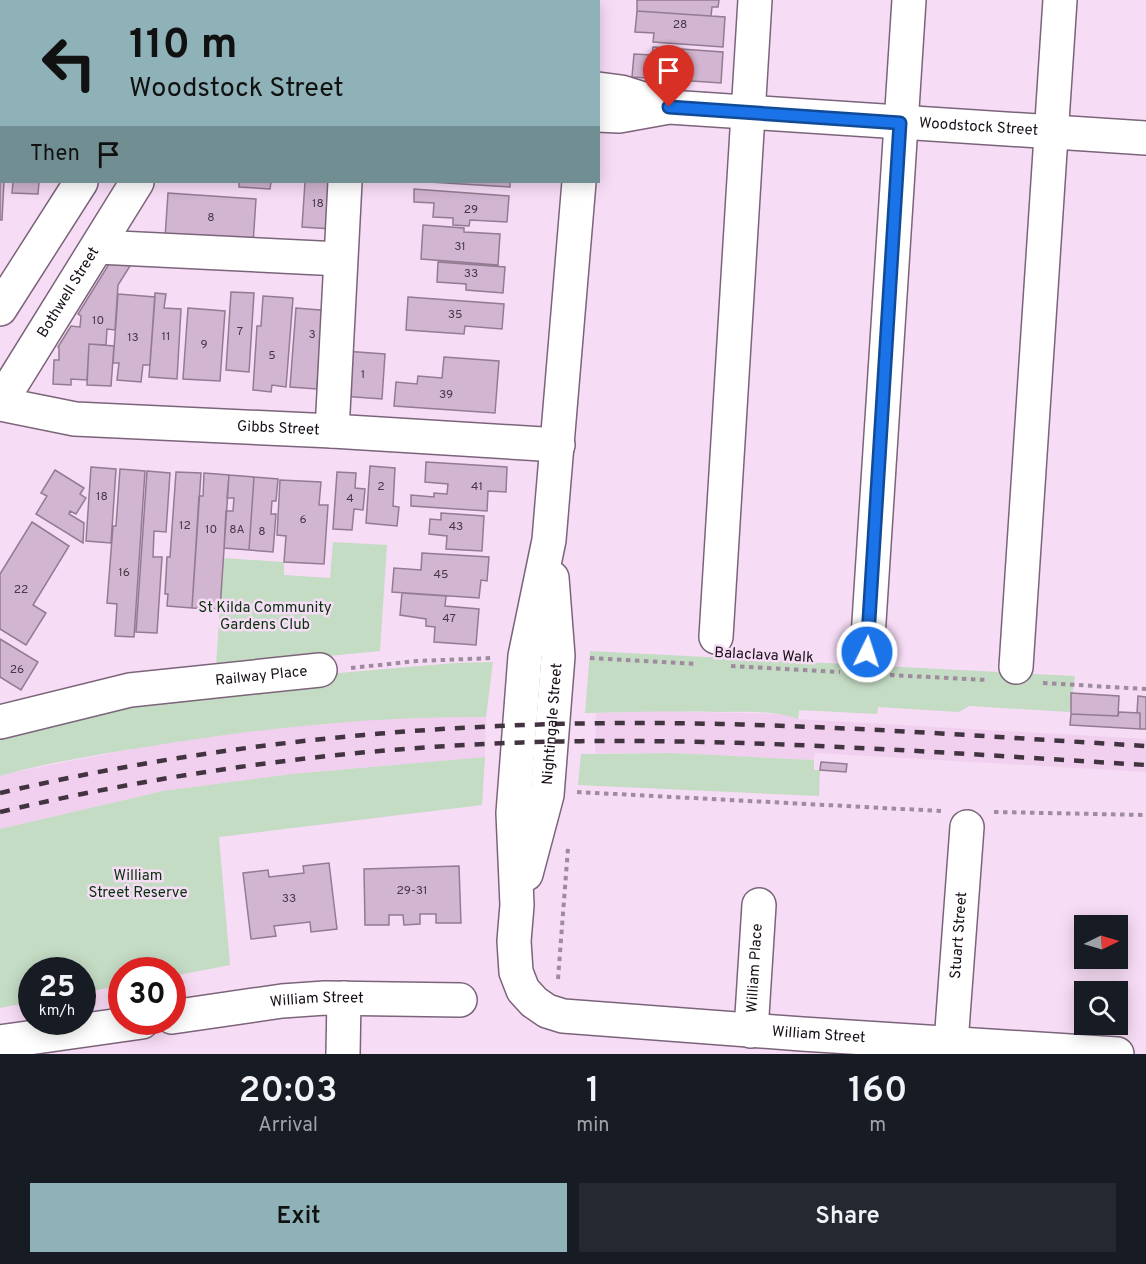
<!DOCTYPE html>
<style>
:root{--surface:#171b24;--page:#242831;--text:#f1f3f6;--muted:#9ea1a6;--accent:#8eb2b8}
body{margin:0;font-family:Overpass,sans-serif;background:var(--page);color:var(--text);height:100vh;display:flex;flex-direction:column;font-size:22px;white-space:nowrap}
*{box-sizing:border-box;margin:0}
p{font-size:20px;color:var(--muted)}
.icon{flex:none;width:33px;height:33px;fill:none;stroke:currentColor;stroke-width:2;stroke-linecap:round;stroke-linejoin:round}
.map{position:relative;height:1054px;overflow:hidden}
.drawer{display:flex;flex-direction:column;background:var(--surface);flex:1}
.drawer>*{flex:none}
.hud{position:absolute;left:0px;top:0px;width:600px;height:183px;box-shadow:0 3px 15px #0003;background:#8eb2b8;color:#111;overflow:hidden}
.needle{width:39px;rotate:85deg}
.controls{position:absolute;left:1074px;top:915px;display:grid;gap:12px}
.controls a{display:grid;place-items:center;width:54px;height:54px;border-radius:0px;background:var(--surface);box-shadow:0 3px 15px #0003;font-size:30px}
.speed{position:absolute;left:18px;top:957px;display:flex;gap:12px;font-size:30px;font-weight:700;text-align:center}
.speed>*{display:grid;place-content:center;width:78px;height:78px;border-radius:50%;background:var(--surface);box-shadow:0 3px 15px #0003;line-height:1}
.speed small{font-size:15px;font-weight:400}
.speed .limit{border:9px solid #d22;background:#fff;color:#111}
.pin{position:absolute;display:grid;place-items:center;width:51px;height:51px;color:#fff;margin:-62px -26px;border-radius:50% 50% 50% 0;rotate:-45deg;box-shadow:0 0 6px #0007}
.pin .icon{rotate:45deg}
.me{position:absolute;width:66px;margin:-33px;rotate:4deg;stroke-linejoin:round;filter:drop-shadow(0 0 4px #0008)}
.turn{display:flex;align-items:center;gap:21px;height:126px;padding:0 30px;font-size:27px}
.turn .icon{width:78px;height:78px;stroke-width:2.5}
.turn b{display:block;font-size:42px;line-height:51px}
.then{display:flex;align-items:center;height:57px;padding:0 30px;background:#0003;gap:12px;font-size:22px}
.eta{display:flex;justify-content:space-evenly;align-items:center;height:102px;text-align:center}
.eta b{font-size:36px;font-weight:600;line-height:42px}
.action{display:flex;gap:12px;margin-top:auto;padding:12px 30px}
.action a{flex:1;height:69px;border-radius:0px;background:var(--accent);color:#111;font-size:24px;font-weight:600;line-height:69px;text-align:center}
.action a+a{background:var(--page);color:var(--text)}
.map>svg:first-child{display:block}
.built{fill:#f1d0ef}
.green{fill:#c4dbc4}
.building{fill:#d2b5d0;stroke:#937b91;stroke-width:1.5}
.lines{fill:none;stroke-linecap:round;stroke-linejoin:round}
.minor-casing{stroke:#7b647a;stroke-width:36}
.path{stroke:#9f8b9e;stroke-width:4;stroke-dasharray:4.5 4.5;stroke-linecap:butt}
.minor{stroke:#fff;stroke-width:33}
.rail{stroke:#413440;stroke-width:4.5;stroke-dasharray:10 10;stroke-linecap:butt}
.route-casing{stroke:#114b97;stroke-width:15}
.route{stroke:#1a73e8;stroke-width:10}
.labels{text-anchor:middle;dominant-baseline:central;stroke-width:5;stroke-linejoin:round;paint-order:stroke}
.number-label{font-size:12px;fill:#463846}
.street-label{font-size:15px;fill:#180f18;stroke:#f7dcf5}
.park-label{font-size:15px;fill:#07330e;stroke:#f7dcf5}
</style>
<div class="map">
<svg width="1146" height="1054" viewBox="0 0 1146 1054">
<rect width="100%" height="100%" fill="#f7dcf5"/>
<!-- built -->
<path class="built" d="M660 711 782 714 798 719 1146 739V772L815 753 814 760 673 753H595L596 713Z
M434 717H486L485 757 292 774 163 791 0 829V776L10 773 116 752 216 735 330 722Z"/>
<!-- green -->
<path class="green" d="M333 542 387 545 380 651 216 667 223 558 284 562V575L330 578Z
M590 651 1075 676 1070 712 969 706 959 712 878 707 877 714 799 710 798 719C773 710 746 712 720 712 675 711 630 712 585 713Z
M493 662 486 717C374 716 263 728 152 746 101 754 49 762 0 776V733L257 680 455 663Z
M673 753 814 760V770H820L819 796 578 785 581 754Z
M485 757 482 805 219 837 230 965 173 976 172 970H122L121 985 83 993 82 970H32L31 1002 0 1008V829L163 791 292 774Z"/>
<!-- building -->
<path class="building" d="M0 0H4L2 2V21Z
M4 0H39L4 2Z
M39 0H78L39 2Z
M78 0H117L78 2Z
M117 0H153L117 2Z
M286 0H317L286 2Z
M317 0H352L317 2Z
M367 0H400L367 2Z
M407 0H432L407 2Z
M457 0H524L457 2Z
M637 0H719L718 7H712L711 16 637 11Z
M637 11 725 17 723 47 653 42 654 33 635 32Z
M653 47 723 52 721 83 632 77 634 54 652 55Z
M0 104 2 182H4L2 220H0Z
M13 182H39L38 194 12 193Z
M239 182H271L270 189 239 187Z
M305 182H335L332 229 302 227Z
M429 182H510V187Z
M414 189 509 196 507 222 470 220 469 226 453 225V218L433 217 434 203 414 202Z
M168 193 256 199 253 244 165 238Z
M423 225 464 228V232L500 234 498 265 421 259Z
M114 256 130 266 118 285 115 330 107 329 106 345 89 344 87 380 71 379V385L53 384 54 360H59V348L58 347 71 326 80 327 81 316 78 314Z
M438 262 505 267 503 293 466 290V284L437 282Z
M231 292 254 293 249 372 226 370Z
M155 293 166 294 164 308 181 309 177 379 149 377Z
M118 294 155 297 150 365H143L141 382 117 380 119 363H113Z
M263 296 293 298 286 387 272 385 271 392 253 390 257 326H261Z
M408 297 504 304 502 329 465 326 464 334 406 330Z
M188 308 225 311 220 381 183 379Z
M296 308 332 311 328 359 319 358 317 389 290 387Z
M89 344 114 346 111 386 87 385Z
M344 351 385 354 382 399 341 396Z
M444 357 499 361 495 413 394 406 396 382 417 384 418 376 442 378Z
M426 462 507 467 506 492 488 491 487 511 411 506V495L434 497V493L447 494 448 484 425 482Z
M370 466 395 468 393 506 399 507 397 526 366 523Z
M91 467 116 469 111 543 86 541Z
M120 469 145 471 134 637 115 636 117 604 107 603 113 526H116Z
M55 470 84 488 80 494 86 498 76 514 70 511 69 514 84 523 83 543 36 514 47 496 41 493Z
M147 471 170 473 166 532 154 531 153 557H162L157 633 136 632Z
M176 472 201 473 192 608 167 606 168 594H165L167 557H170Z
M337 472 356 473 355 488 365 489 363 510 354 509 352 530 333 529Z
M204 473 229 475 220 609 192 608 199 496H203Z
M229 475 254 477 249 550 224 548 226 511H233L234 498H227Z
M254 477 278 479 276 501H272L271 514H276L273 552 249 550Z
M280 480 321 482 319 505H328L324 564 284 562 286 536 277 535Z
M441 513 484 516 482 551 446 549 447 536 429 534 430 519 441 520Z
M32 522 69 546 33 605 46 613 26 645 0 629V574Z
M422 553 489 557 487 581 481 580 479 598 392 592 394 568 421 570Z
M402 593 446 596 445 606 479 609 476 645 434 642 435 627 426 626V619L400 615Z
M0 639 38 662 21 690 0 677Z
M1071 693 1119 696 1118 716 1071 714Z
M1138 696 1146 697V729H1140V713H1137Z
M1119 712 1140 713V729L1070 725 1071 714 1118 716Z
M821 762 847 764 846 772 820 770Z
M329 863 337 929 311 932 310 922 274 926 276 936 251 939 243 873 268 870 269 877 304 873 303 866Z
M459 866 461 923H436V914H420V924L404 925 403 915H389V925H365L364 869Z"/>
<g class="lines">
<!-- minor casing -->
<g class="minor-casing">
<g id="minor">
<path d="M197 2V0"/>
<path d="M249 2 250 0"/>
<path d="M357 2 358 0"/>
<path d="M579 2V0"/>
<path d="M0 62H2"/>
<path d="M598 89 621 92 665 106"/>
<path id="s1" d="M598 115 619 116 669 107 1146 138"/>
<path id="s2" d="M579 182 549 540 525 656 513 813 517 905 514 941 516 972 523 990 534 1002 547 1011 563 1016 802 1034 1117 1054"/>
<path d="M98 247 340 259"/>
<path d="M0 309 81 182"/>
<path id="s3" d="M0 403 137 182"/>
<path id="s4" d="M0 404 75 419 332 431 558 445"/>
<path d="M332 431 345 182"/>
<path d="M716 637 755 0"/>
<path d="M867 653 909 0"/>
<path d="M1016 667 1060 0"/>
<path id="s5" d="M0 722 130 690 320 670"/>
<path id="s6" d="M526 874 547 795 558 656 552 578"/>
<path id="s7" d="M172 1017 282 1001 325 998 460 1000"/>
<path id="s8" d="M751 1031 759 905"/>
<path d="M0 1042 142 1022"/>
<path id="s9" d="M951 1043 967 827"/>
<path d="M343 1054 344 998"/>
</g>
</g>
<!-- path -->
<path class="path" d="M590 658 697 664
M731 666 840 672
M351 668 417 661 493 658
M890 675 987 680
M1043 683 1146 689
M577 792 941 811
M994 812 1146 815
M558 979 568 848"/>
<!-- minor -->
<use href="#minor" class="minor"/>
<!-- rail -->
<path class="rail" d="M0 793C209 744 423 723 637 723 807 723 977 736 1146 746
M0 812C195 766 396 742 597 741 780 740 963 754 1146 765"/>
</g>
<g class="lines">
<!-- route casing -->
<g class="route-casing">
<path id="route" d="M669 107 900 123 867 652"/>
</g>
<!-- route -->
<use href="#route" class="route"/>
</g>
<g class="labels">
<!-- number labels -->
<g class="number-label">
<text x="680" y="25">28</text>
<text x="318" y="204">18</text>
<text x="471" y="210">29</text>
<text x="211" y="218">8</text>
<text x="460" y="247">31</text>
<text x="471" y="274">33</text>
<text x="455" y="315">35</text>
<text x="98" y="321">10</text>
<text x="240" y="332">7</text>
<text x="312" y="335">3</text>
<text x="166" y="337">11</text>
<text x="133" y="338">13</text>
<text x="204" y="345">9</text>
<text x="272" y="356">5</text>
<text x="363" y="375">1</text>
<text x="446" y="395">39</text>
<text x="381" y="487">2</text>
<text x="477" y="487">41</text>
<text x="102" y="497">18</text>
<text x="350" y="499">4</text>
<text x="303" y="520">6</text>
<text x="185" y="526">12</text>
<text x="456" y="527">43</text>
<text x="211" y="530">10</text>
<text x="237" y="530">8A</text>
<text x="262" y="532">8</text>
<text x="124" y="573">16</text>
<text x="441" y="575">45</text>
<text x="21" y="590">22</text>
<text x="449" y="619">47</text>
<text x="17" y="670">26</text>
<text x="412" y="891">29-31</text>
<text x="289" y="899">33</text>
</g>
<!-- street labels -->
<g class="street-label">
<text stroke="none"><textPath href="#s1" startOffset="382">Woodstock Street</textPath></text>
<text stroke="none"><textPath href="#s3" startOffset="130">Bothwell Street</textPath></text>
<text stroke="none"><textPath href="#s4" startOffset="280">Gibbs Street</textPath></text>
<text transform="translate(764 656) rotate(3)">Balaclava Walk</text>
<text stroke="none"><textPath href="#s5" startOffset="266">Railway Place</textPath></text>
<text stroke="none"><textPath href="#s6" startOffset="153">Nightingale Street</textPath></text>
<text stroke="none"><textPath href="#s9" startOffset="108">Stuart Street</textPath></text>
<text stroke="none"><textPath href="#s8" startOffset="63">William Place</textPath></text>
<text stroke="none"><textPath href="#s7" startOffset="146">William Street</textPath></text>
<text stroke="none"><textPath href="#s2" startOffset="1119">William Street</textPath></text>
</g>
<!-- park labels -->
<g class="park-label">
<text x="265" y="608">St Kilda Community<tspan x="265" dy="17">Gardens Club</tspan></text>
<text x="138" y="876">William<tspan x="138" dy="17">Street Reserve</tspan></text>
</g>
</g>
</svg>
<div class="controls">
<a><svg class="needle" viewBox="-14 -14 28 28"><path d="M0-13l5 13h-10z" fill="#e53935"/><path d="M0 13l5-13h-10z" fill="#9ea1a6"/></svg></a>
<a><svg class="icon" aria-label="search" viewBox="0 0 24 24"><circle cx="10" cy="10" r="6"/><path d="M15 15l6 6"/></svg></a>
</div>
<div class="speed"><div>25<small>km/h</small></div><div class="limit">30</div></div>
<div class="pin" style="left:669px;top:107px;background:#d93025"><svg class="icon" aria-label="arrive" viewBox="0 0 24 24"><path d="M6 21V4h12l-3 4 3 4H6"/></svg></div>
<svg class="me" style="left:867px;top:652px" viewBox="-20 -20 40 40"><circle r="17" fill="#1a73e8" stroke="#fff" stroke-width="3"/><path d="M0-11L8 9 0 5-8 9z" fill="#fff"/></svg>
<div class="hud">
<div class="turn"><svg class="icon" aria-label="left" viewBox="0 0 24 24"><path d="M17 20v-9H6M10 6l-5 5 5 5"/></svg><div><b>110 m</b>Woodstock Street</div></div>
<div class="then">Then<svg class="icon" aria-label="arrive" viewBox="0 0 24 24"><path d="M6 21V4h12l-3 4 3 4H6"/></svg></div>
</div>
</div>
<section class="drawer">
<div class="eta">
<div><b>20:03</b><p>Arrival</p></div>
<div><b>1</b><p>min</p></div>
<div><b>160</b><p>m</p></div>
</div>
<div class="action"><a>Exit</a><a>Share</a></div>
</section>
